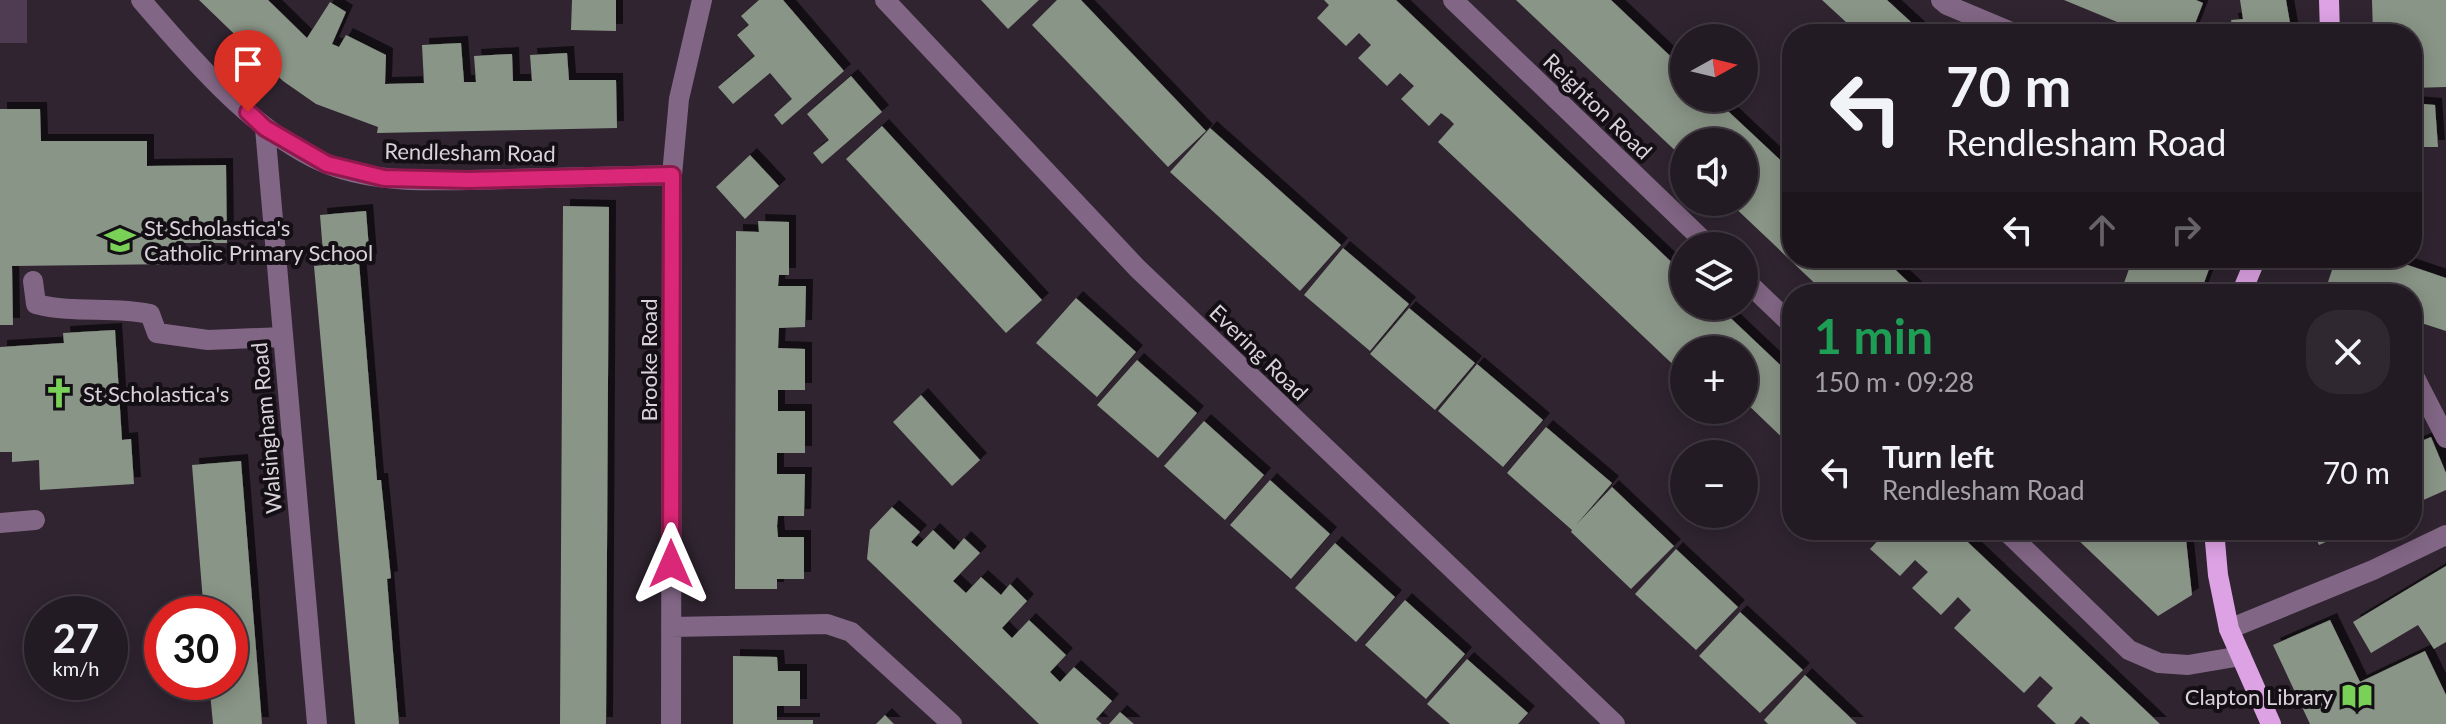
<!DOCTYPE html>
<meta charset="utf-8">
<style>
:root{--surface:#231b24;--page:#2f2831;--text:#f1f3f6;--muted:#a3a1a6;--line:#403941}
body{margin:0;font-family:Lato,sans-serif;background:var(--page);color:var(--text);height:100vh;display:flex;flex-direction:column;font-size:30px;white-space:nowrap}
*{box-sizing:border-box;margin:0}
p{font-size:26px;color:var(--muted)}
.icon{flex:none;width:44px;height:44px;fill:none;stroke:currentColor;stroke-width:2;stroke-linecap:round;stroke-linejoin:round}
.map{position:relative;flex:1;overflow:hidden}
.sheet{position:absolute;left:1782px;top:284px;width:640px;height:256px;display:flex;flex-direction:column;background:var(--surface);border-radius:32px;box-shadow:0 4px 20px #0003,0 0 0 2px var(--line)}
.sheet>*{flex:none}
.banner{position:absolute;left:1782px;top:24px;width:640px;height:244px;border-radius:32px;box-shadow:0 4px 20px #0003,0 0 0 2px var(--line);background:#231b24;color:var(--text);overflow:hidden}
.needle{width:52px;rotate:82deg}
.controls{position:absolute;left:1670px;top:24px;display:grid;gap:16px}
.controls a{display:grid;place-items:center;width:88px;height:88px;border-radius:50%;background:var(--surface);box-shadow:0 4px 20px #0003,0 0 0 2px var(--line);font-size:40px}
.speed{position:absolute;left:24px;top:596px;display:flex;gap:16px;font-size:40px;font-weight:700;text-align:center}
.speed>*{display:grid;place-content:center;width:104px;height:104px;border-radius:50%;background:var(--surface);box-shadow:0 4px 20px #0003,0 0 0 2px var(--line);line-height:1}
.speed small{font-size:20px;font-weight:400}
.speed .limit{border:12px solid #d22;background:#fff;color:#111}
.pin{position:absolute;display:grid;place-items:center;width:68px;height:68px;color:#fff;margin:-82px -34px;border-radius:50% 50% 50% 0;rotate:-45deg;box-shadow:0 0 8px #0007}
.pin .icon{rotate:45deg}
.me{position:absolute;width:88px;margin:-44px;rotate:0deg;stroke-linejoin:round;filter:drop-shadow(0 0 6px #0008)}
.turn{display:flex;align-items:center;gap:28px;height:168px;padding:0 32px;font-size:36px}
.turn .icon{width:104px;height:104px;stroke-width:2.5}
.turn b{display:block;font-size:56px;line-height:68px}
.lanes{display:flex;align-items:center;height:76px;padding:0 32px;background:#0003;justify-content:center;gap:40px;direction:ltr}
.lanes .off{opacity:.35}
.round{display:grid;place-items:center;flex:none;width:84px;height:84px;border-radius:32px;background:var(--page)}
.headline{display:flex;align-items:center;justify-content:space-between;height:136px;padding:0 32px}
h1{font-size:48px;font-weight:700;line-height:60px;color:#1e9e55}
ul{padding:0;list-style:none}
li{display:flex;align-items:center;gap:24px;height:104px;padding:0 32px}
li div{flex:1}
li b{display:block;font-size:30px}
li em{font-style:normal}
.map>svg:first-child{display:block}
.green{fill:#503c52}
.building{fill:#899586;filter:url(#shadow)}
.lines{fill:none;stroke-linecap:round;stroke-linejoin:round}
.minor{stroke:#826685;stroke-width:20}
.major{stroke:#dda2e4;stroke-width:20}
.route-casing{stroke:#8e194d;stroke-width:20}
.route{stroke:#db2777;stroke-width:14}
.labels{text-anchor:middle;dominant-baseline:central;stroke-width:8;stroke-linejoin:round;paint-order:stroke}
.street-label{font-size:22px;fill:#d9d2da;stroke:#140f14}
.poi-label{font-size:22px;fill:#d9d2da;stroke:#140f14;text-anchor:start}
</style>
<div class="map">
<svg width="2446" height="724" viewBox="0 0 2446 724">
<defs>
<filter id="shadow"><feDropShadow dx="7" dy="-7" stdDeviation="0" flood-color="#0009"/></filter>
</defs>
<rect width="100%" height="100%" fill="#2f2430"/>
<!-- green -->
<path class="green" d="M0 0H27V43H0Z"/>
<!-- building -->
<path class="building" d="M199 0H268L307 38 330 2 346 12 332 44 339 47 346 35 386 55 385 84 424 83 422 45 461 43 464 82H476L474 56 512 54 513 81H532L530 55 567 53 569 80H616L617 128 377 133 378 127 316 104 283 81Z
M572 0H616V31L571 30Z
M759 0H783L844 71 782 125 774 115 792 99 770 73 733 104 718 87 755 56 737 35 749 25 741 16Z
M981 0H1039L1008 29Z
M1057 0H1081L1206 131 1168 167 1032 25Z
M1324 0H1396L1684 274V306H1718L1792 376V447L1744 401V350H1684V375L1438 142 1454 124 1449 119 1441 113 1429 126 1401 99 1414 86 1400 73 1387 86 1358 58 1371 45 1359 33 1346 46 1317 18 1329 5Z
M1516 0H1611L1684 69V98H1714L1792 171V258H1883L1921 294H1826L1729 202H1744V142H1684V159Z
M1822 0H1887L1924 34H1859Z
M2064 0H2196L2203 3 2191 34H2137L2139 31Z
M2240 0H2286L2292 34H2234L2231 20 2243 19Z
M2372 0H2446V87L2412 88V34H2373Z
M851 76 882 112 822 164 813 153 829 140 807 114Z
M2412 103 2435 105 2438 147H2412Z
M0 109H40L41 141H147V166L226 165 227 243H179V264L12 266 13 325H0Z
M882 126 1042 300 1006 333 846 159Z
M1210 128 1341 245 1300 291 1170 172Z
M750 155 779 186 745 219 716 187Z
M563 206 609 207 606 724H560Z
M366 211 370 261 359 262 377 480H381L391 578 387 579 399 724H355L314 266 324 265 320 215Z
M758 221 789 222V275H779L778 286H806L805 327 779 328 778 348 805 349V390H778V411H805V453H777V474H805L804 516H778L777 526 778 537H804V579H777V589H735L736 231 759 232Z
M1343 248 1409 304 1370 351 1304 295Z
M2133 258H2213L2200 294H2120Z
M2336 258H2387L2446 278V331L2412 320V294H2324Z
M1076 298 1136 352 1097 397 1036 343Z
M1409 308 1475 363 1435 410 1370 354Z
M115 330 122 440 131 439 134 484 40 490 39 460 12 462V452H0V347L64 343 63 333Z
M1137 360 1197 413 1158 458 1097 405Z
M1477 364 1543 420 1503 467 1438 411Z
M921 395 980 460 952 486 893 422Z
M1204 421 1264 475 1225 520 1164 466Z
M1546 427 1612 483 1576 525 1612 487 1674 546 1631 589 1571 532 1572 530 1507 473Z
M2431 437 2446 473V490L2412 505V445Z
M1792 450V475L1780 464Z
M241 461 262 724H213L209 682H230V614H204L192 465Z
M1270 480 1330 534 1291 579 1230 525Z
M892 507 920 532 911 542 917 547 933 530 954 550 964 538 980 553 953 581 966 593 981 577 1001 595 1010 584 1027 601 1002 628 1012 638 1029 620 1066 655 1050 672 1060 682 1074 667 1112 701 1096 719 1102 724H1039L867 559 870 530Z
M1884 530H1955L2160 724H2090L2081 716 2074 724H2056L2037 706 2053 688 2040 676 2024 693 1954 628 1971 610 1958 597 1941 615 1912 588 1928 572 1915 560 1900 576 1870 549 1886 532Z
M2087 530H2185L2192 595 2158 616 2075 537Z
M2312 530H2353L2319 545Z
M1335 543 1395 597 1356 642 1295 588Z
M1676 549 1738 607 1696 650 1635 594Z
M2446 566V642L2434 649 2418 625 2371 653 2353 622Z
M1405 600 1465 654 1426 699 1365 645Z
M1740 612 1803 670 1760 713 1699 656Z
M2330 620 2360 682 2425 651 2446 695V724H2310L2273 645Z
M733 656 777 657 778 671H800V706H777V720H813V724H733Z
M1467 659 1528 713 1518 724H1450L1427 704Z
M1805 675 1836 704 1857 724H1768L1764 720Z
M1120 712 1134 724H1109Z
M885 715 894 724H876Z"/>
<g class="lines">
<!-- minor -->
<path class="minor" d="M141 0C190 57 256 135 327 164 382 186 449 180 508 179 563 178 617 176 672 175
M885 0 1137 268 1615 724
M1453 0 1709 246
M1941 0 1947 5 2016 34
M265 128 317 724
M1744 279 1792 325
M33 281 36 304C74 314 112 306 150 314L157 333 208 340 282 337
M2412 372 2446 438
M0 523 35 520
M2005 530 2129 650 2159 663 2188 665 2241 656
M671 627 827 624 851 632 952 724
M2229 629 2373 570 2446 535
M671 724 672 175 679 99 702 0"/>
<!-- major -->
<path class="major" d="M2329 0 2330 34
M2241 294 2256 258
M2214 530 2218 575 2229 629 2271 724"/>
</g>
<g class="lines">
<!-- route casing -->
<g class="route-casing">
<path id="route" d="M248 112 265 128 327 164 384 178 469 180 672 175 671 564"/>
</g>
<!-- route -->
<use href="#route" class="route"/>
</g>
<!-- icons -->
<defs>
<g id="school-bare" transform="scale(2.4)"><path d="M0-5L7-2L0 1L-7-2ZM-4 1L0 2.5L4 1V4Q0 6-4 4Z" fill="#79d158" stroke="#140f14" stroke-width="2.5" paint-order="stroke"/></g>
<g id="church-bare" transform="scale(2.4)"><path d="M-1.2-6h2.4v3.5h3.3v2.4h-3.3V6h-2.4V-.1h-3.3v-2.4h3.3Z" fill="#79d158" stroke="#140f14" stroke-width="2.5" paint-order="stroke"/></g>
<g id="library-bare" transform="scale(2.4)"><path d="M-6-4Q-3-5.5-.7-3.5V5Q-3 3-6 4ZM6-4Q3-5.5 .7-3.5V5Q3 3 6 4Z" fill="#79d158" stroke="#140f14" stroke-width="2.5" paint-order="stroke"/></g>
</defs>
<g fill-rule="evenodd">
<use href="#school-bare" x="120" y="240"/>
<use href="#church-bare" x="59" y="393"/>
<use href="#library-bare" x="2357" y="696"/>
</g>
<g class="labels">
<!-- street labels -->
<g class="street-label">
<text transform="translate(1598 106) rotate(44)">Reighton Road</text>
<text transform="translate(470 152) rotate(1)">Rendlesham Road</text>
<text transform="translate(1259 352) rotate(44)">Evering Road</text>
<text transform="translate(648 360) rotate(-90)">Brooke Road</text>
<text transform="translate(266 428) rotate(-95)">Walsingham Road</text>
</g>
<!-- poi labels -->
<g class="poi-label">
<text x="144" y="227">St Scholastica's<tspan x="144" dy="25">Catholic Primary School</tspan></text>
<text x="83" y="393">St Scholastica's</text>
<text x="2333" y="696" text-anchor="end">Clapton Library</text>
</g>
</g>
</svg>
<div class="controls">
<a><svg class="needle" viewBox="-14 -14 28 28"><path d="M0-13l5 13h-10z" fill="#e53935"/><path d="M0 13l5-13h-10z" fill="#a3a1a6"/></svg></a>
<a><svg class="icon" aria-label="sound" viewBox="0 0 24 24"><path d="M4 9h4l5-4v14l-5-4H4zM17 9q2 3 0 6"/></svg></a>
<a><svg class="icon" aria-label="layers" viewBox="0 0 24 24"><path d="M12 4l9 5-9 5-9-5zM3 14l9 5 9-5"/></svg></a>
<a>+</a>
<a>−</a>
</div>
<div class="speed"><div>27<small>km/h</small></div><div class="limit">30</div></div>
<div class="pin" style="left:248px;top:112px;background:#d93025"><svg class="icon" aria-label="arrive" viewBox="0 0 24 24"><path d="M6 21V4h12l-3 4 3 4H6"/></svg></div>
<svg class="me" style="left:671px;top:564px" viewBox="-20 -20 40 40"><path d="M0-17L14 15 0 8-14 15z" fill="#db2777" stroke="#fff" stroke-width="4"/></svg>
<div class="banner">
<div class="turn"><svg class="icon" aria-label="left" viewBox="0 0 24 24"><path d="M17 20v-9H6M10 6l-5 5 5 5"/></svg><div><b>70 m</b>Rendlesham Road</div></div>
<div class="lanes"><svg class="icon" aria-label="left" viewBox="0 0 24 24"><path d="M17 20v-9H6M10 6l-5 5 5 5"/></svg><svg class="icon off" aria-label="ahead" viewBox="0 0 24 24"><path d="M12 20V5M6 11l6-6 6 6"/></svg><svg class="icon off" aria-label="right" viewBox="0 0 24 24"><path d="M7 20v-9h11M14 6l5 5-5 5"/></svg></div>
</div>
<section class="sheet">
<div class="headline"><div><h1>1 min</h1><p>150 m · 09:28</p></div><a class="round"><svg class="icon" aria-label="close" viewBox="0 0 24 24"><path d="M6 6l12 12M18 6L6 18"/></svg></a></div>
<ul>
<li><svg class="icon" aria-label="left" viewBox="0 0 24 24"><path d="M17 20v-9H6M10 6l-5 5 5 5"/></svg><div><b>Turn left</b><p>Rendlesham Road</p></div><em>70 m</em></li>
</ul>
</section>
</div>
